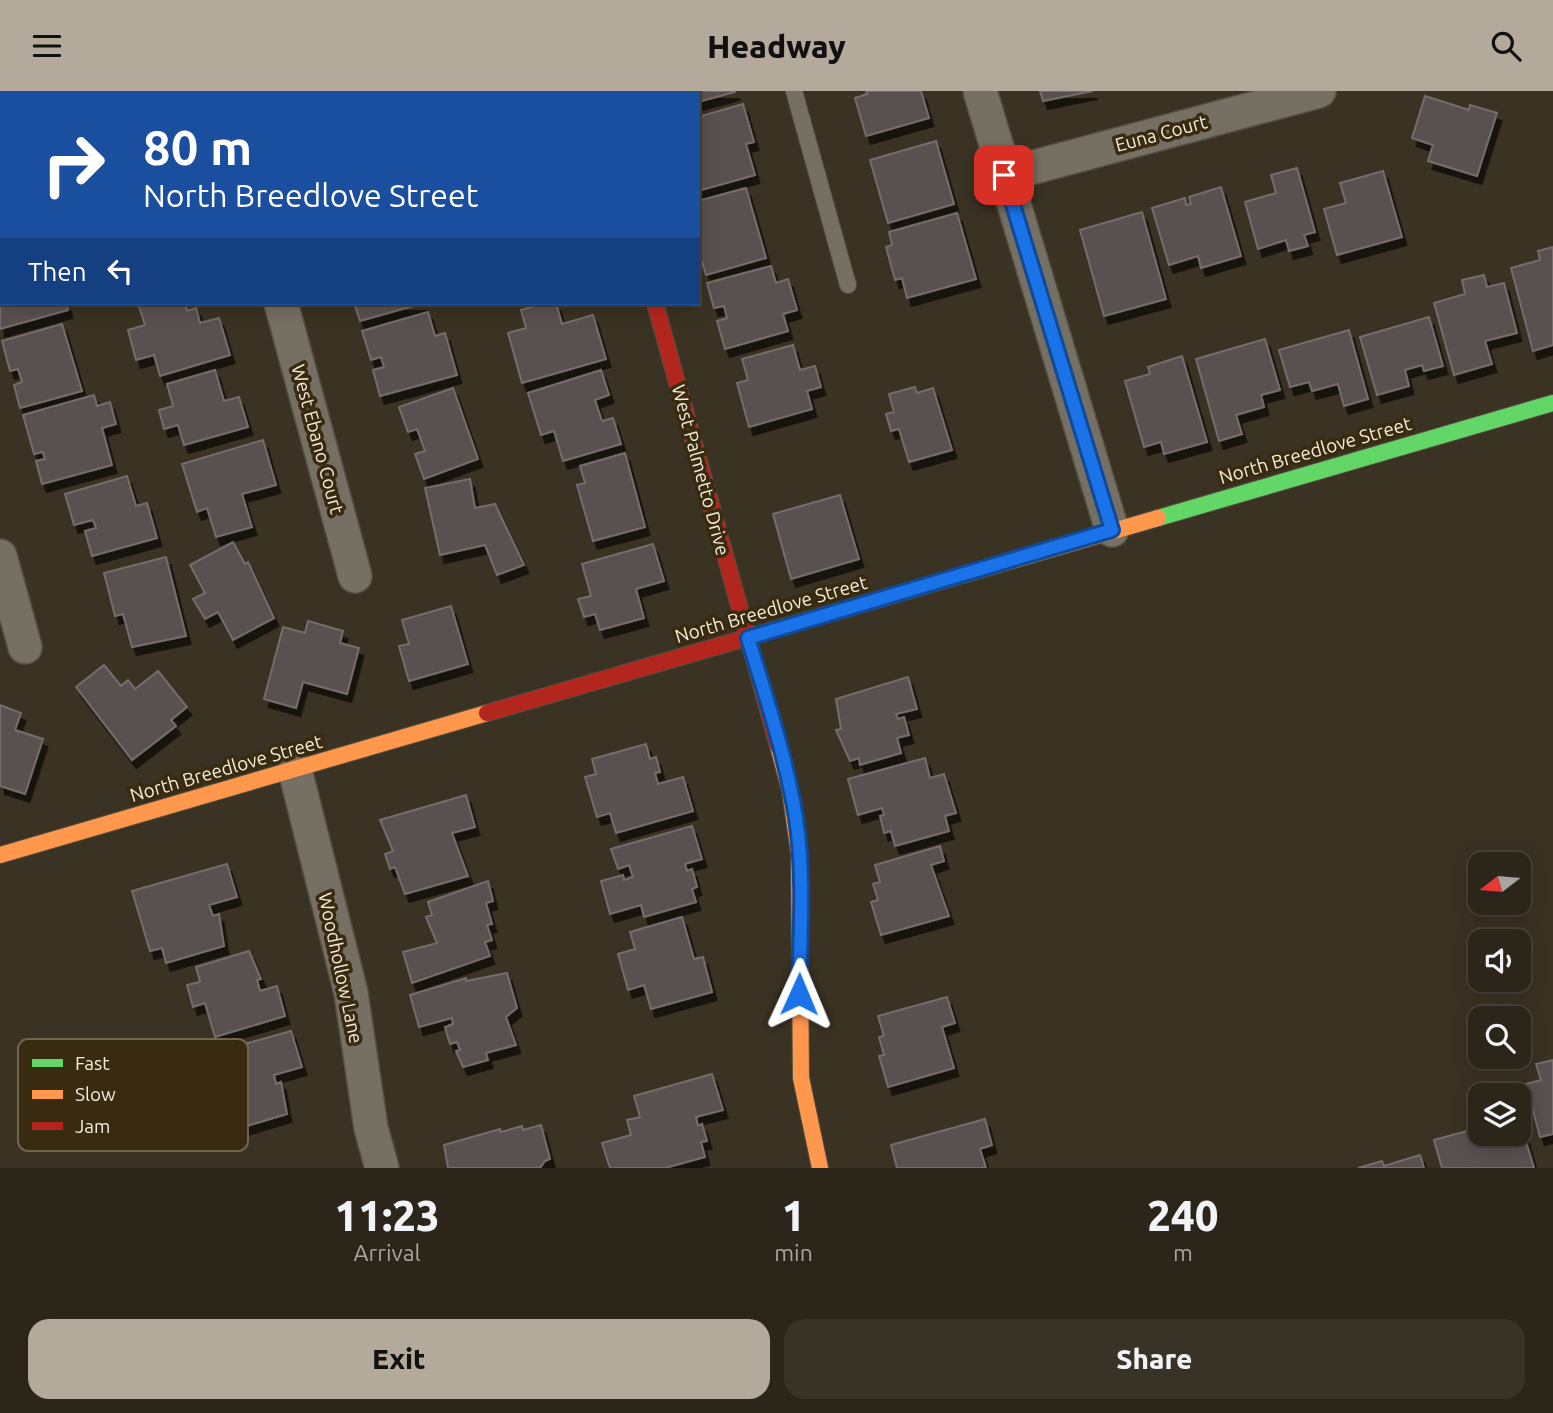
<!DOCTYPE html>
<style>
:root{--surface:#2c261a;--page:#383227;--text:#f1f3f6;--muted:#a6a5a2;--line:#484339;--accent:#b3aa9b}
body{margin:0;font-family:Ubuntu,sans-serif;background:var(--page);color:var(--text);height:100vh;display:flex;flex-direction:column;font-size:26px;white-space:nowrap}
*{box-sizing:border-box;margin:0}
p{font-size:23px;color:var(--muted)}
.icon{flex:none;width:38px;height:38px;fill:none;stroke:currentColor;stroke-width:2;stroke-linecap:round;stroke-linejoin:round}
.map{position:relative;height:1077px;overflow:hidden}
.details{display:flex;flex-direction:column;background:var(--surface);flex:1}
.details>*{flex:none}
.top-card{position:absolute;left:0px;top:0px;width:700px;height:214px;box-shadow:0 4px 18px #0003,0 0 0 2px var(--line);background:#1a4fa0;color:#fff;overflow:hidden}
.needle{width:46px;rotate:254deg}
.buttons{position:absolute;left:1468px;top:761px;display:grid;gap:14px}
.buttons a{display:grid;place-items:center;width:63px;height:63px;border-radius:14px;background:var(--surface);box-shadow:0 4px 18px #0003,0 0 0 2px var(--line);font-size:35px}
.pin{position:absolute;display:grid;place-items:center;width:60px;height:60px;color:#fff;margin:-30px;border-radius:14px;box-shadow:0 4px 10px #0006}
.me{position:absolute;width:77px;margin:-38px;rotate:1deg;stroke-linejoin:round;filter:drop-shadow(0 0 5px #0008)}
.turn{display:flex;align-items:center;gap:24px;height:147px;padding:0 28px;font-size:32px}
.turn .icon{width:91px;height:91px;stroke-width:2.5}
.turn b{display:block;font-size:49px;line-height:60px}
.then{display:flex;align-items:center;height:66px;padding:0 28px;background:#0003;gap:14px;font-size:26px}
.eta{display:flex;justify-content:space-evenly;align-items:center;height:119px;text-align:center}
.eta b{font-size:42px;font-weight:800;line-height:49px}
.action{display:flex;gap:14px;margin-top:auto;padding:14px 28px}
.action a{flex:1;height:80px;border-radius:21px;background:var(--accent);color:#111;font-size:28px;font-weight:800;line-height:80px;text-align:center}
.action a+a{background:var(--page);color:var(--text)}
header{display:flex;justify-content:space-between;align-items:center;height:91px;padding:0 28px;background:var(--accent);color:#111;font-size:32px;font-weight:800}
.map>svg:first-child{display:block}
.building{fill:#585150;stroke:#746c6c;stroke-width:2;filter:url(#shadow)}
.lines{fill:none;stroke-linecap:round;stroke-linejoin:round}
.lane-casing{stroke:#565042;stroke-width:18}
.street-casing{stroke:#565042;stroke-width:36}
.fast-casing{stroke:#565042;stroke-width:18}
.slow-casing{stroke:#565042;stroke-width:18}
.jam-casing{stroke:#565042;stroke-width:18}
.lane{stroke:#766f64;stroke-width:16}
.street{stroke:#766f64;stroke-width:33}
.fast{stroke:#63d668;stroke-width:16}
.slow{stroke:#ff974d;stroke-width:16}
.jam{stroke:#b3261e;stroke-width:16}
.route-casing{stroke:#114b97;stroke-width:18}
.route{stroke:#1a73e8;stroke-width:12}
.labels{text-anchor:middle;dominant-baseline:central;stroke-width:7;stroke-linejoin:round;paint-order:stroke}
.street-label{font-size:19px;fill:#f4ebdb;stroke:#392b0f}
.key{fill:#392b0f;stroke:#71654c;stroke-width:2}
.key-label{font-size:19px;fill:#f4ebdb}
</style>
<header><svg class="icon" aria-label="menu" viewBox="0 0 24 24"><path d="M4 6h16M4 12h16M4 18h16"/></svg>Headway<svg class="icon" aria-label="search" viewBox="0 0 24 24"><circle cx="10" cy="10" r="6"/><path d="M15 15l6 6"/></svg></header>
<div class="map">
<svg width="1553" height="1077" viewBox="0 0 1553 1077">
<defs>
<filter id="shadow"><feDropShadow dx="4.5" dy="8" stdDeviation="0" flood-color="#0009"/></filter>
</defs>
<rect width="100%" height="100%" fill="#3a3223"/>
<!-- building -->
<path class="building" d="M0 0 26 2H2L0 63Z
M293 0H365L366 2H294Z
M656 0H735V1L698 11V2Z
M866 0H921L929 27 866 45 855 7 867 3Z
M1040 0H1093L1043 10Z
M1425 5 1469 19 1470 14 1497 22 1477 85 1428 70 1433 54 1412 47Z
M743 13 754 51 746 53 755 84 698 100V26Z
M936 50 954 113 888 132 870 69Z
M0 71H2L0 152Z
M1297 77 1315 141 1304 144 1308 155 1289 160 1286 149 1258 158 1245 111 1276 102 1271 84Z
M1383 80 1402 146 1337 164 1324 118 1346 112 1340 92Z
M1221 96 1241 165 1201 177 1198 165 1169 174 1152 117 1185 107 1186 114 1191 113 1189 106Z
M746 97 766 167 706 184 698 157V110Z
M1142 121 1166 208 1104 225 1080 139Z
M957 122 976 188 907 207 902 187 895 189 886 156 892 154 889 141Z
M1553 156V254L1533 260 1511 177 1540 169 1538 160Z
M0 161 2 212H66L68 219 0 238Z
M771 175 776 192 788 188 797 219 783 223 788 240 725 258 717 230 727 227 724 215 714 217 707 192Z
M1484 184 1487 196 1504 192 1517 242 1485 250 1492 273 1454 284 1434 212 1465 203 1462 189Z
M138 212H185L187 220 196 217 200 232 219 227 230 264 160 285 154 264 136 269 128 239 145 234Z
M354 212H424L360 230Z
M545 212H556L562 233 593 224 606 268 522 292 508 242 526 237 521 219Z
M428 221 435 245 445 242 457 284 380 305 373 279 384 276 381 266 371 269 362 240Z
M1429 226 1443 275 1424 280 1422 274 1405 279 1409 295 1377 304 1360 246Z
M62 233 82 300 20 317 14 294 22 291 18 278 10 280 2 250Z
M1349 239 1368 308 1344 315 1338 293 1312 300 1309 291 1290 296 1279 259Z
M1265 248 1280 299 1261 304 1264 316 1236 324 1242 343 1219 350 1196 268Z
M793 254 800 279 815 275 821 296 807 300 812 318 749 336 737 292 748 289 742 268Z
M1182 265 1207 351 1164 363 1161 351 1144 356 1125 290 1150 283 1148 276Z
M215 279 224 310 239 306 248 336 184 354 178 334 164 338 159 319 173 315 167 293Z
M601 279 609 304 595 309 602 330 613 327 621 353 563 370 554 340 541 344 528 302Z
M915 296 917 302 933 297 952 359 909 371 899 338 891 340 886 323 894 321 889 303Z
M453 297 478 368 424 388 415 363 425 360 417 338 408 341 399 316Z
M94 304 97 315 110 311 116 333 102 337 112 374 42 393 36 370 45 368 43 361 34 363 23 324Z
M263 349 276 394 242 403 252 436 216 446 207 417 197 421 182 373Z
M625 362 645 436 593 450 577 394 585 392 580 375Z
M127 385 136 415 147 412 157 447 92 465 85 440 96 437 93 429 74 434 65 403Z
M470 388 475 417 495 413 524 474 497 484 485 454 440 464 425 397Z
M840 404 859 468 791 488 773 423Z
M233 451 245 473 248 471 274 527 233 549 218 521 205 528 193 508 205 502 190 474Z
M653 453 664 490 636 498 644 527 600 539 595 523 584 526 578 508 591 505 582 473Z
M166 466 186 545 132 556 123 523 115 525 104 482Z
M451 515 468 573 409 590 399 555 409 553 402 529Z
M308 530 343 540 340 552 359 557 347 603 303 591 296 617 264 608 283 536 305 542Z
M104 574 121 595 128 589 135 598 158 580 187 616 171 629 176 635 132 669 76 596Z
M908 586 917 618 896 623 898 628 904 626 909 644 897 647 901 662 860 674 859 667 850 670 836 639 841 638 836 608Z
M0 614 21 622 15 639 43 648 25 703 0 695Z
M646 653 650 668 656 666 660 681 655 682 658 693 683 686 693 720 616 742 610 722 597 726 585 686 596 683 592 668Z
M925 667 930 687 944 683 956 722 945 725 949 740 895 755 891 740 884 742 880 725 884 724 882 717 858 724 848 688Z
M466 704 475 736 452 742 468 785 405 803 395 776 390 778 385 763 393 760 380 729Z
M692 735 702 768 685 773 687 780 692 778 697 796 692 798 696 811 644 826 641 814 610 823 601 790 623 784 624 789 633 786 629 774 618 778 611 758Z
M940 755 944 770 931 774 949 825 881 844 871 811 878 809 873 793 880 791 875 774Z
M227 773 237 806 209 814 213 825 219 823 224 855 166 872 162 857 150 860 132 800Z
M488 790 493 810 486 812 492 833 487 834 492 849 485 851 490 865 412 892 403 861 437 852 426 826 432 824 428 811Z
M682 826 694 868 703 866 712 901 651 918 644 894 628 899 618 863 635 858 630 841Z
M249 860 261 888 257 889 260 900 277 895 285 925 215 946 205 912 193 916 187 894 200 891 196 876Z
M507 882 517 917 506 926 516 954 486 962 488 969 463 976 456 960 460 959 457 951 450 953 445 936 453 933 452 927 419 936 410 904 466 887V890Z
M947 906 955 932 942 936 954 977 888 996 879 965 884 964 879 946 884 945 878 925Z
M291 940 302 976 274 984 276 993 281 991 287 1023 230 1040 226 1025 213 1029 195 967Z
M1553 969V1043L1540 1046 1526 993 1541 989 1536 973Z
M712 983 723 1019 696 1026 698 1035 702 1033 707 1050 701 1051 705 1066 665 1077H610L602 1052 631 1044 627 1029 640 1026 634 1005Z
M1480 1021V1043H1519V1027L1534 1077H1442L1434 1049 1474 1038 1470 1024Z
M985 1028 992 1054 980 1058 986 1077H897L891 1054Z
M541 1034 550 1068 545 1070 540 1077H448L444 1054 500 1038 501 1041 522 1035 523 1039Z
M1420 1064 1424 1077H1358L1382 1070 1384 1075Z"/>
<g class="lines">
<!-- lane casing -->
<g class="lane-casing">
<path id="lane" d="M794 0 848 194"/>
</g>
<!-- street casing -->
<g class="street-casing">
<path id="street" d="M223 0 224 2
M596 0 597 2
M980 0 1112 439
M1004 84 1319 0
M281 212 355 485
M0 465 25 556
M295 679 351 902 371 1037 382 1077"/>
</g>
<!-- fast casing -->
<g class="fast-casing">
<path id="fast" d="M1158 427 1553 312"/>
</g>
<!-- slow casing -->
<g class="slow-casing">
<path id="slow" d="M753 545 1158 427
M778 655 790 699 799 762 801 987 820 1077
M0 764 487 622"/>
</g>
<!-- jam casing -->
<g class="jam-casing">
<path id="jam" d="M655 212 778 655
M487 622 753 545"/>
</g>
<!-- lane -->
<use href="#lane" class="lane"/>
<!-- street -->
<use href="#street" class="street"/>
<!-- fast -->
<use href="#fast" class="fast"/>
<!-- slow -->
<use href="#slow" class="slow"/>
<!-- jam -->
<use href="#jam" class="jam"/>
</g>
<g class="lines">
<!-- route casing -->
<g class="route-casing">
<path id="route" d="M799 903C800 845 805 785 796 727 786 666 766 606 748 547L1112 439 1004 84"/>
</g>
<!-- route -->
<use href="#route" class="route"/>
</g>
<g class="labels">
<!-- street labels -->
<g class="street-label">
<text transform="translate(1161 42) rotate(-15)">Euna Court</text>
<text transform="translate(318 348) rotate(75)">West Ebano Court</text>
<text transform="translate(1315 359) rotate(-16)">North Breedlove Street</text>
<text transform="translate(701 379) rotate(75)">West Palmetto Drive</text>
<text transform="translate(771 518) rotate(-16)">North Breedlove Street</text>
<text transform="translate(226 677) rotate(-16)">North Breedlove Street</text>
<text transform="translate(341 877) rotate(78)">Woodhollow Lane</text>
</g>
</g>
<!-- legend -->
<rect x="18" y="948" width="230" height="112" rx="10" class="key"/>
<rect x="32" y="968" width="31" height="8" fill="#63d668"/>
<rect x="32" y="999" width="31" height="9" fill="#ff974d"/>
<rect x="32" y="1031" width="31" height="8" fill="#b3261e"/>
<g class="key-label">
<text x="75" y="979">Fast</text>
<text x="75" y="1010">Slow</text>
<text x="75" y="1042">Jam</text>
</g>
</svg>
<div class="buttons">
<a><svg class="needle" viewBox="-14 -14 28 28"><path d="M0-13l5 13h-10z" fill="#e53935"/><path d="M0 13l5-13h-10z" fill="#a6a5a2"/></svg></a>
<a><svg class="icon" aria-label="sound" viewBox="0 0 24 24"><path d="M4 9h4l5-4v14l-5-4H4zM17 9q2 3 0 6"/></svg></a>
<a><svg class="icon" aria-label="search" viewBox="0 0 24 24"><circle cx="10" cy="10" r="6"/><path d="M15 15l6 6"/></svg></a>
<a><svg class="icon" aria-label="layers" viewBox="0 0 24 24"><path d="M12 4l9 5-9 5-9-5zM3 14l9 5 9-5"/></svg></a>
</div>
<div class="pin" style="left:1004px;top:84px;background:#d93025"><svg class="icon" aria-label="arrive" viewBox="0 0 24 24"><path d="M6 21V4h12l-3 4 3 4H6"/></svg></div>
<svg class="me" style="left:799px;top:903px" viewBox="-20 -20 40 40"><path d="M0-17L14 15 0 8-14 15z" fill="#1a73e8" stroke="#fff" stroke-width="4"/></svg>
<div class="top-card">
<div class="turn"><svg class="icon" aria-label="right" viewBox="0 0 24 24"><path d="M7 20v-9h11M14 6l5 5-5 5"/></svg><div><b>80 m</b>North Breedlove Street</div></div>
<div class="then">Then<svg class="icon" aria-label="left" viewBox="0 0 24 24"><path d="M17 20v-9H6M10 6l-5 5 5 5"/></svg></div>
</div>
</div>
<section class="details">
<div class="eta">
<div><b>11:23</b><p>Arrival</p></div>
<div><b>1</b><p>min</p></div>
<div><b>240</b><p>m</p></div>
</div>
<div class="action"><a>Exit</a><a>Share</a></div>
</section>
